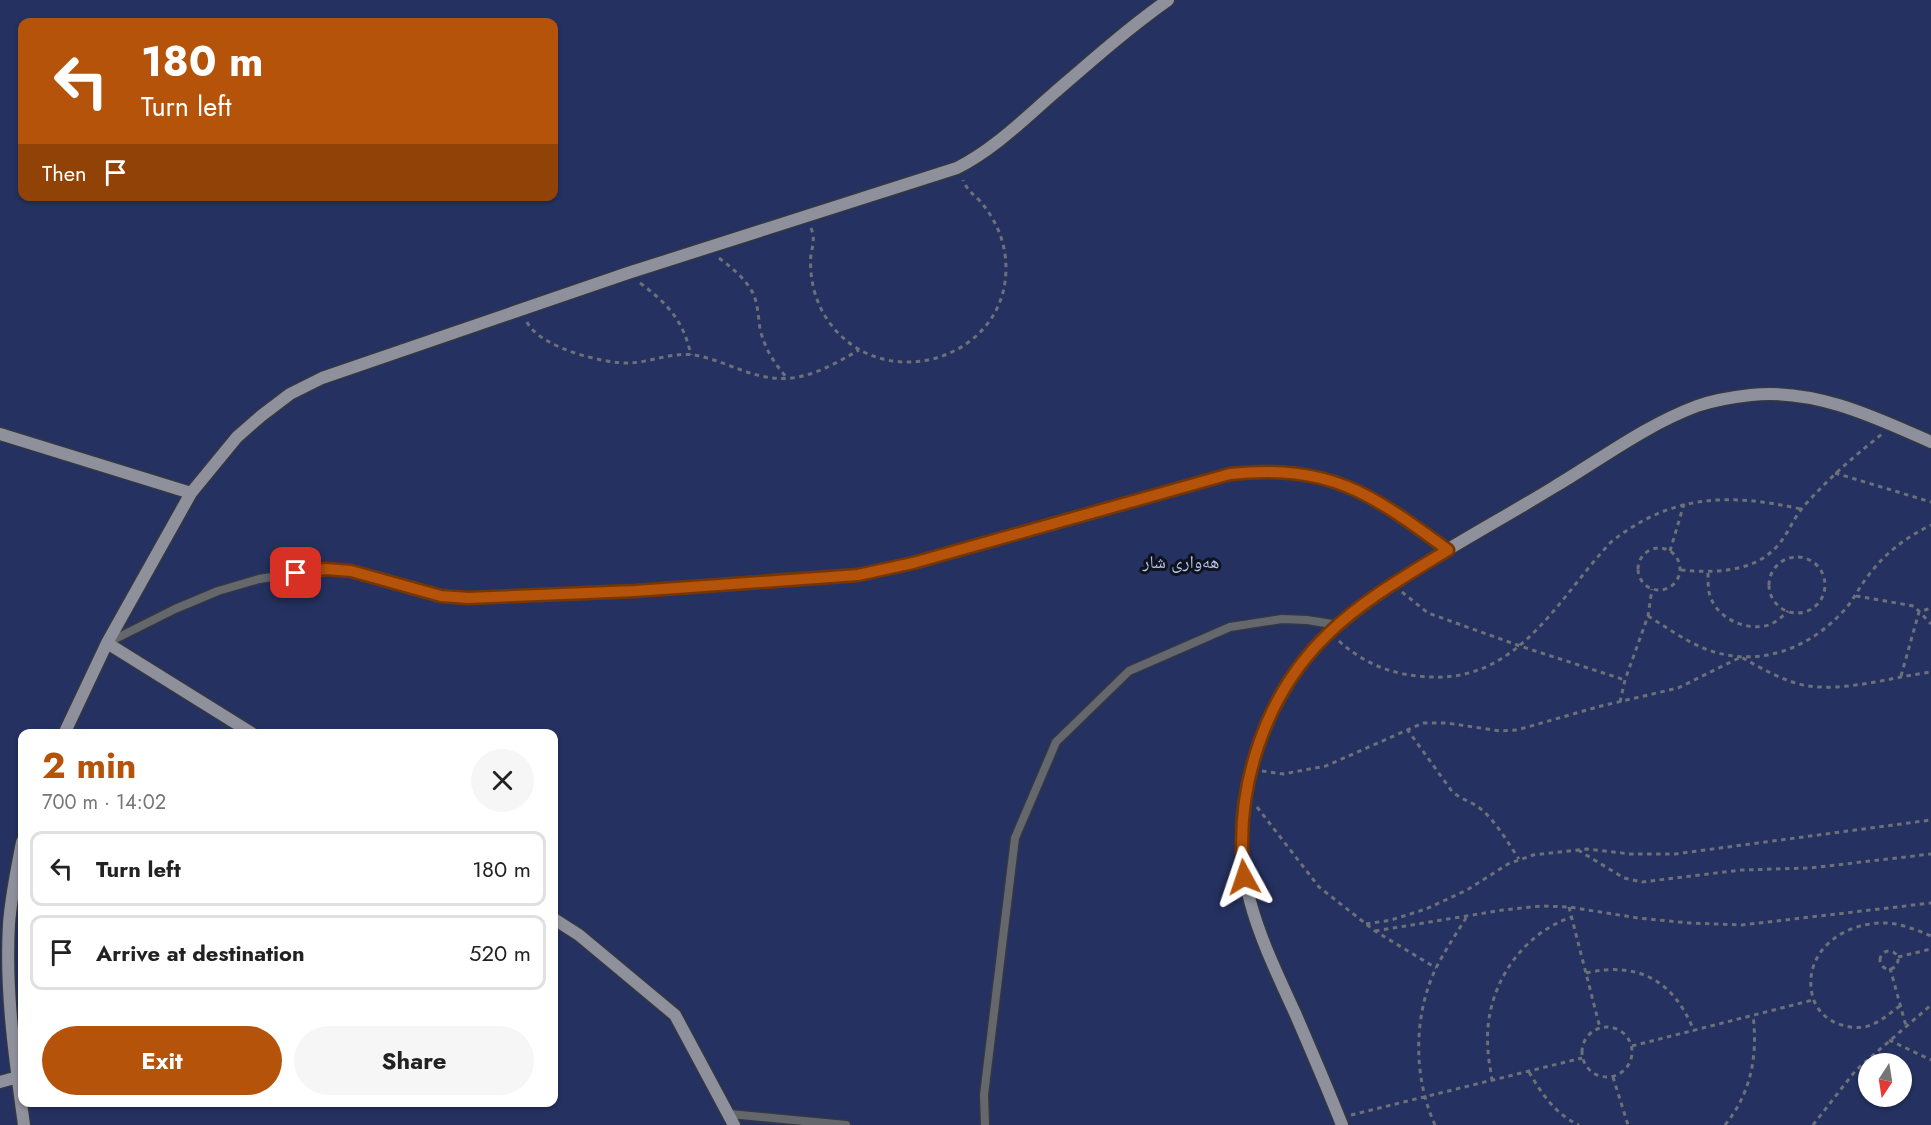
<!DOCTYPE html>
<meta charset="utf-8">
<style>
:root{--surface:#fff;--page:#f6f6f6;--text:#222;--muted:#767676;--line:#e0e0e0;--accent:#b45309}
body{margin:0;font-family:Jost,"Noto Naskh Arabic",sans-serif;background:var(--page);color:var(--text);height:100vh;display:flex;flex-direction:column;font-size:22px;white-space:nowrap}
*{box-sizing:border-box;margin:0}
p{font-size:20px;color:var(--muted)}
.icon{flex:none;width:33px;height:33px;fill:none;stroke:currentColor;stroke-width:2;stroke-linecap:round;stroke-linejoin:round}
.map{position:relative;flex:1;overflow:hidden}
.side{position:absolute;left:18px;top:729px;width:540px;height:378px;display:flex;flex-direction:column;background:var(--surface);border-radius:12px;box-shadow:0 2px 4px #0004}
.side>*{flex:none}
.guide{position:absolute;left:18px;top:18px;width:540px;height:183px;border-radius:12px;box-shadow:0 2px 4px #0004;background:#b45309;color:#fff;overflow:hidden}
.needle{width:39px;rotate:192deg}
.tools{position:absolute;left:1858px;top:1053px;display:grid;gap:12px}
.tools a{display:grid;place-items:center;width:54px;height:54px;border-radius:50%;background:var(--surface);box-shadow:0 2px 4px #0004;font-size:30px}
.pin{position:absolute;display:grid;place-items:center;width:51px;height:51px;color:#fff;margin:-26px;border-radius:12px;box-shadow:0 3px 9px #0006}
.me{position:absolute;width:66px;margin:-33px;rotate:355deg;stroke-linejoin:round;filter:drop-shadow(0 0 4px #0008)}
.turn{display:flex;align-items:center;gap:21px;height:126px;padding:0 24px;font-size:27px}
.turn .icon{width:78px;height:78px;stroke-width:2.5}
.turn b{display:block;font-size:42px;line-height:51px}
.then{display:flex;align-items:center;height:57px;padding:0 24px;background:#0003;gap:12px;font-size:22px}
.round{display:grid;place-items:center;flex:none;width:63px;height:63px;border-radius:32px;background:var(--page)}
.headline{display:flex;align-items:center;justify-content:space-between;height:102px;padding:0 24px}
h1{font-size:36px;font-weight:700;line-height:45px;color:var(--accent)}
.primary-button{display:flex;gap:12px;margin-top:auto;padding:12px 24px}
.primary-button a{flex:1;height:69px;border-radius:36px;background:var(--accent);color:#fff;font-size:24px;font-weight:700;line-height:69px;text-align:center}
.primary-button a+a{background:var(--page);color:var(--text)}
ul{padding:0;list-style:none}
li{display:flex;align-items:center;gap:18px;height:75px;margin:0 12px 9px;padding:0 12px;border:3px solid var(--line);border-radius:12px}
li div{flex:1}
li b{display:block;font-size:22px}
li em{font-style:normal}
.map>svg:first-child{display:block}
.green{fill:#253160;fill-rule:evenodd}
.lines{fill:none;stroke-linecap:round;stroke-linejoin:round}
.lane-casing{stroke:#343842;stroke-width:11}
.secondary-casing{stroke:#343842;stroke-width:15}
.path{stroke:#6c7078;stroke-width:3;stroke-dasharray:4.5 4.5;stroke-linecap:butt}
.lane{stroke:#64676c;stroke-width:8}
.secondary{stroke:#8e919b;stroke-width:12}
.route-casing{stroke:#753606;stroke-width:15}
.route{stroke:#b45309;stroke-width:10}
.labels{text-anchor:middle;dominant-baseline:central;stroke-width:6;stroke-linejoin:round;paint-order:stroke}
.park-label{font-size:18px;fill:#b5c4ee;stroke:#0f131d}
</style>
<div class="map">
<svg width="1931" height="1125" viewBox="0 0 1931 1125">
<rect width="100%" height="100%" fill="#181c26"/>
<!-- green -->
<path class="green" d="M0 0H1931V1125H0ZM22 22H554V196H22ZM22 734H554V1102H22ZM1869 1064H1902V1096H1869Z"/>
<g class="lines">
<!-- lane casing -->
<g class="lane-casing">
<path id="lane" d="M107 643 175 609 218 591 259 579 326 569 351 571 442 596 468 599 635 591 858 575 885 571 1230 474C1331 464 1370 493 1448 550
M730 1114 846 1125
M985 1125 984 1095 1015 838 1056 742 1129 671 1230 627 1282 619 1307 620 1338 625"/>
</g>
<!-- secondary casing -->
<g class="secondary-casing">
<path id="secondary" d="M0 434 191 493
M107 643 253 734
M64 734 107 643 191 493 237 437 261 416 290 394 322 378 628 273 957 168C994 149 1022 121 1053 94 1090 62 1127 29 1168 0
M22 842C17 869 11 896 9 924 5 991 15 1059 24 1125
M554 919 579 935 675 1015 734 1125
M0 1082 18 1077
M1342 1125C1327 1087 1311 1050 1295 1013 1261 939 1229 875 1246 792 1256 739 1281 685 1317 645 1332 628 1350 616 1368 602 1426 559 1492 525 1554 487 1601 459 1646 425 1697 406 1714 400 1733 397 1751 395 1814 388 1875 417 1931 442"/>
</g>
<!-- path -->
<path class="path" d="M811 228C815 238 813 244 811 254 809 275 814 298 825 316 879 403 1019 358 1005 254 1002 234 993 216 980 201 973 194 967 190 963 180
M719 258C731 267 742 276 750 288 758 300 758 315 760 329 765 349 774 363 787 378
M640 283C668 304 683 320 691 355
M527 322C539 347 603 364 630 363 651 362 672 352 694 355 729 361 754 382 792 378 816 375 838 362 859 350
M1835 473 1931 502
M1638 569a21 21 0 1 1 42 0a21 21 0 1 1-42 0Z
M1670 551 1684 504
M1769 585a28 28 0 1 1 56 0a28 28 0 1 1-56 0Z
M1681 570C1715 573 1755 573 1779 544 1789 532 1794 517 1804 506 1829 478 1853 457 1882 434
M1708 573C1708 579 1708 586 1709 592 1714 617 1745 632 1769 625 1776 622 1782 617 1788 611
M1402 592 1428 613 1520 646 1625 680
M1856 596 1914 606 1931 624
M1648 616C1666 627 1684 640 1703 648 1757 670 1811 649 1847 607 1855 597 1860 586 1868 576 1885 553 1905 538 1931 525
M1339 641C1362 662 1388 673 1418 676 1516 688 1554 603 1611 542 1672 494 1728 493 1801 509
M1901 676 1919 612 1931 608
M1620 702 1625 680 1648 616 1652 589
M1407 729 1451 790C1460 800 1472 801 1482 810 1497 823 1508 843 1519 859
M1262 771 1283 774 1326 766 1423 723H1447L1500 731 1517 730 1601 706 1678 688 1741 657C1761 668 1781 680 1803 685 1842 693 1892 677 1931 672
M1257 807 1319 887 1375 931 1436 968
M1578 850 1624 878 1642 882 1741 870 1810 868 1931 854
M1569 907 1600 1028
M1366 924 1391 920 1426 909 1467 890 1508 864 1533 855 1587 849 1630 854H1675L1931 820
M1375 931 1503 910 1541 906 1569 907 1638 918 1689 923 1742 925 1931 903
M1880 960a9 9 0 1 1 18 0a9 9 0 1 1-18 0Z
M1898 957 1931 949
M1890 968 1906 1026
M1586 973C1639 961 1674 981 1694 1031
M1900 1006C1891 1012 1883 1020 1873 1024 1864 1029 1852 1028 1842 1025 1827 1021 1815 1009 1812 994 1803 950 1846 921 1887 923 1902 924 1917 930 1931 936
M1582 1052a25 25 0 1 1 50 0a25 25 0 1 1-50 0Z
M1889 1040 1931 1060
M1632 1046 1813 1000
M1529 1072C1542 1094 1555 1114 1579 1125
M1613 1077 1628 1125
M1492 1081C1491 1070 1488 1059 1488 1049 1483 992 1518 935 1572 917
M1351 1115 1582 1058
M1435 1125C1413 1077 1413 1014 1437 966 1446 949 1456 934 1466 918
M1725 1125C1751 1093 1758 1056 1753 1015
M1813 1125 1856 1070 1931 1005"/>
<!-- lane -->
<use href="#lane" class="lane"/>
<!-- secondary -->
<use href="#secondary" class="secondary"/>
</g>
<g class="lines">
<!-- route casing -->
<g class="route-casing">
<path id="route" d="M296 573 326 569 351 571 441 596 468 598 635 591 858 575 913 563 1230 474C1331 464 1370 493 1448 550 1407 575 1363 600 1328 634 1264 695 1234 790 1244 877"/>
</g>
<!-- route -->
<use href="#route" class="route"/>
</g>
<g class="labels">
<!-- park labels -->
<g class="park-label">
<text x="1181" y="562">هەواری شار</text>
</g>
</g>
</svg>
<div class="tools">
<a><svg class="needle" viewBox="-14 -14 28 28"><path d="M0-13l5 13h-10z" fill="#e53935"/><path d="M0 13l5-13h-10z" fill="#767676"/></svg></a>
</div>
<div class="pin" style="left:296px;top:573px;background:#d93025"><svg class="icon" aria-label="arrive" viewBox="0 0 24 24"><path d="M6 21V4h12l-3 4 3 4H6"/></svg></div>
<svg class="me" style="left:1244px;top:877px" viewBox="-20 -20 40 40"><path d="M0-17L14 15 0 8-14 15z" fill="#b45309" stroke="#fff" stroke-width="4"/></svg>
<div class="guide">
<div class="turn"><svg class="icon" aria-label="left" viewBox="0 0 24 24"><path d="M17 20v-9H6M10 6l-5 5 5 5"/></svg><div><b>180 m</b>Turn left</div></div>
<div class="then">Then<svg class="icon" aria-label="arrive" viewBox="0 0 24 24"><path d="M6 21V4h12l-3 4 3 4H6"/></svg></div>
</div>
<section class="side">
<div class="headline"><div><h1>2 min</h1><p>700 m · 14:02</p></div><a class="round"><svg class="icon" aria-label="close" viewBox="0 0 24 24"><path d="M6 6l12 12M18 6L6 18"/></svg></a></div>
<ul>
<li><svg class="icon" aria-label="left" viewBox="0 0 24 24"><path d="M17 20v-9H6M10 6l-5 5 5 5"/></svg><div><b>Turn left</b></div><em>180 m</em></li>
<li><svg class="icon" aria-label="arrive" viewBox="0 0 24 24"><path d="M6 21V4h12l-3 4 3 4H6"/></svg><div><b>Arrive at destination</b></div><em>520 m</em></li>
</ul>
<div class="primary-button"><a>Exit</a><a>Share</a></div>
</section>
</div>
